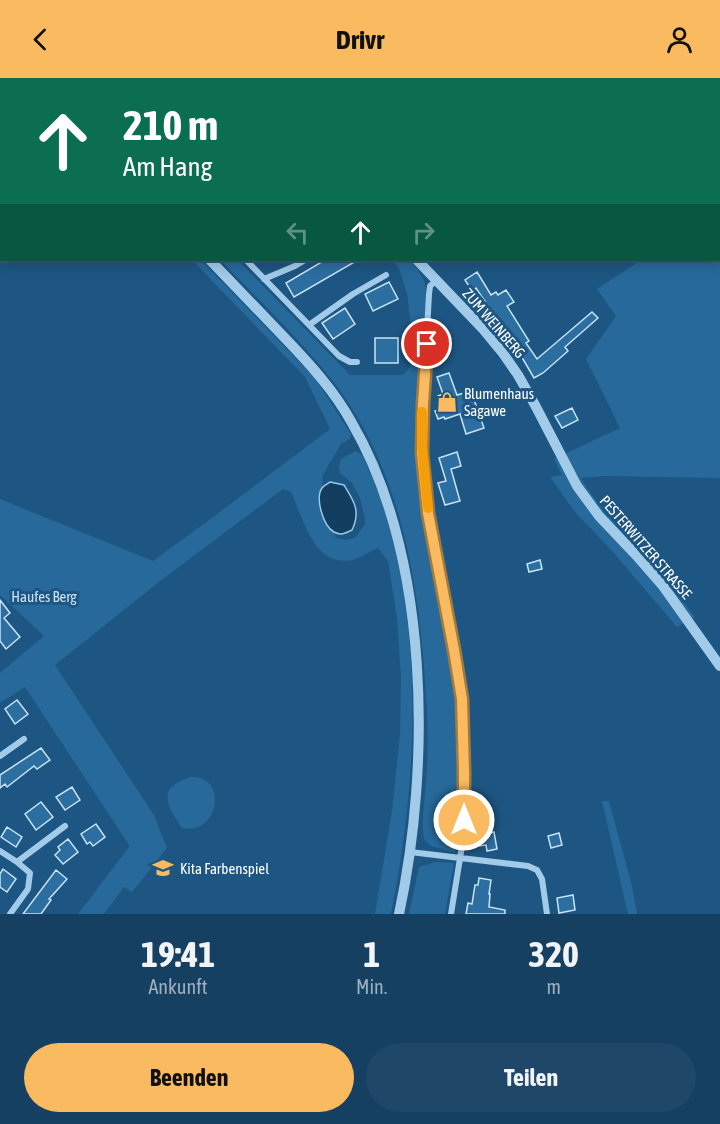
<!DOCTYPE html>
<html lang="de">
<style>
:root{--surface:#164062;--page:#1f4768;--text:#f1f3f6;--muted:#9eafbe;--line:#355977;--accent:#f9ba60}
body{margin:0;font-family:"Asap Condensed",sans-serif;background:var(--page);color:var(--text);height:100vh;display:flex;flex-direction:column;font-size:22px;white-space:nowrap}
*{box-sizing:border-box;margin:0}
p{font-size:20px;color:var(--muted)}
.icon{flex:none;width:33px;height:33px;fill:none;stroke:currentColor;stroke-width:2;stroke-linecap:round;stroke-linejoin:round}
.map{position:relative;height:836px;overflow:hidden}
.side{display:flex;flex-direction:column;background:var(--surface);flex:1}
.side>*{flex:none}
.guide{position:absolute;left:0px;top:0px;width:720px;height:183px;box-shadow:0 3px 15px #0003,0 0 0 2px var(--line);background:#0b6e4f;color:#fff;overflow:hidden}
.pin{position:absolute;display:grid;place-items:center;width:51px;height:51px;color:#fff;margin:-26px;border:3px solid #fff;border-radius:50%;box-shadow:0 2px 6px #0007}
.me{position:absolute;width:66px;margin:-33px;rotate:0deg;stroke-linejoin:round;filter:drop-shadow(0 0 4px #0008)}
.turn{display:flex;align-items:center;gap:21px;height:126px;padding:0 24px;font-size:27px}
.turn .icon{width:78px;height:78px;stroke-width:2.5}
.turn b{display:block;font-size:42px;line-height:51px}
.lanes{display:flex;align-items:center;height:57px;padding:0 24px;background:#0003;justify-content:center;gap:30px;direction:ltr}
.lanes .off{opacity:.35}
.eta{display:flex;justify-content:space-evenly;align-items:center;height:102px;text-align:center}
.eta b{font-size:36px;font-weight:700;line-height:42px}
.button{display:flex;gap:12px;margin-top:auto;padding:12px 24px}
.button a{flex:1;height:69px;border-radius:36px;background:var(--accent);color:#111;font-size:24px;font-weight:700;line-height:69px;text-align:center}
.button a+a{background:var(--page);color:var(--text)}
header{display:flex;justify-content:space-between;align-items:center;height:78px;padding:0 24px;background:var(--accent);color:#111;font-size:27px;font-weight:700}
.map>svg:first-child{display:block}
.green{fill:#26699a}
.water{fill:#133e60;stroke:#95c8eb;stroke-width:1.5}
.building{fill:#2c6ea0;stroke:#c7e3f7;stroke-width:1.5}
.lines{fill:none;stroke-linecap:round;stroke-linejoin:round}
.minor{stroke:#a2cbe9;stroke-width:6}
.tertiary{stroke:#a2cbe9;stroke-width:10}
.route-casing{stroke:#a2793e;stroke-width:15}
.route{stroke:#f9ba60;stroke-width:10}
.slow{stroke:#f59e0b;stroke-width:10}
.labels{text-anchor:middle;dominant-baseline:central;stroke-width:6;stroke-linejoin:round;paint-order:stroke}
.street-label{font-size:15px;fill:#fff;stroke:#1d5682}
.poi-label{font-size:15px;fill:#fff;stroke:#1d5682;text-anchor:start}
.park-label{font-size:15px;fill:#c7e3f7;stroke:#1d5682}
</style>
<header><svg class="icon" aria-label="back" viewBox="0 0 24 24"><path d="M15 5l-7 7 7 7"/></svg>Drivr<svg class="icon" aria-label="person" viewBox="0 0 24 24"><circle cx="12" cy="8" r="4"/><path d="M4 21q1-7 8-7t8 7"/></svg></header>
<div class="map">
<svg width="720" height="836" viewBox="0 0 720 836">
<rect width="100%" height="100%" fill="#1d5682"/>
<!-- green -->
<path class="green" d="M488 0H720V400L604 398 581 400C600 433 628 457 653 484 668 501 681 521 695 539L677 549 613 474 575 434 550 399 562 397 554 381 620 350 586 281 616 238 597 211 641 182H718V2H489Z
M192 182H201L315 300 351 356 350 361 341 366 323 397 322 410 318 421 330 450 334 454 336 460 347 462 356 459 365 446V441L360 420 352 405 340 395 339 388 341 381 356 373 362 377C371 396 380 416 386 437 424 566 417 705 391 836H375L392 733 400 657 401 600 397 540 388 483 378 470C370 473 361 480 352 482 314 490 303 440 291 414L283 411 164 500 55 587 154 737 167 770 132 814 124 809 104 836H78L129 769V767L25 609 0 625V595L44 558 0 517V421L153 483 213 439 330 351 305 299Z
M220 182H238L350 297H403L410 289 411 249 407 215 399 191 393 182H409L418 192 425 205 427 224 419 328V371L426 435 457 621 459 692V748L455 775 431 768 424 761C421 742 425 722 426 702 428 680 428 656 427 634 421 518 405 395 332 302 298 259 258 221 220 182Z
M191 699C228 696 220 758 182 750 166 726 156 710 191 699Z
M602 723H609L632 808 637 836H628Z
M435 784 454 785 445 836H409L419 789Z"/>
<!-- water -->
<path class="water" d="M330 404 344 407C354 423 361 433 352 452 346 455 341 458 334 454 323 448 315 420 322 410 324 407 328 406 330 404Z"/>
<!-- building -->
<path class="building" d="M325 182H358L294 219 286 205Z
M477 194 491 217 496 214 498 217 506 212 514 224 507 228 529 263 526 265 537 281 592 234 598 240 565 269 568 273 543 295 534 300 520 276 519 277 504 256 496 242 497 241 476 210 472 213 465 202Z
M389 204 398 221 373 233 365 216Z
M345 230 355 246 333 261 322 245Z
M375 260H398V285H375Z
M449 295 457 317 471 313 484 350 466 356 460 336 445 341 444 339 438 341 435 333 442 331 438 318 443 316 437 299Z
M572 330 578 342 562 350 555 338Z
M457 374 461 388 451 391 460 423 445 427 438 405 446 403 439 380Z
M540 482 542 491 529 494 527 486Z
M0 522 10 535 4 540 20 559 6 571 0 563Z
M17 622 28 636 15 646 5 631Z
M41 670 50 682 37 691 34 688 7 709 5 706 0 710V697Z
M72 709 80 722 65 732 56 719Z
M41 724 53 739 36 752 25 736Z
M96 746 105 759 93 768 90 764 87 766 81 756Z
M7 749 22 759 16 769 1 759Z
M494 754 497 771 487 773 486 767 472 769 471 760Z
M559 755 562 767 551 770 548 758Z
M68 761 78 774 63 786 55 777 60 772 58 769Z
M3 791 16 801 7 814 0 809V796Z
M56 792 67 801 49 821 51 822 41 836H23Z
M479 800 491 802 489 816H490L489 829 505 832V836H466L468 825 472 826 475 807H478Z
M573 817 575 832 559 835 557 820Z"/>
<g class="lines">
<!-- minor -->
<path class="minor" d="M186 0V2
M266 2 268 1
M246 182 339 278 350 284H357
M264 201 295 188 305 182
M436 203 430 208 429 216 423 326 422 375 428 434 454 572 462 621 464 693V742L462 768 451 836
M309 247 353 216 386 197
M0 678 24 661
M0 773 17 784 30 795 28 811 10 836
M410 774 528 788 537 792 542 801 547 836
M17 784 65 748"/>
<!-- tertiary -->
<path class="tertiary" d="M31 0 32 2
M305 0 306 2
M0 21 2 23
M210 182C234 207 258 232 282 257 308 284 334 312 352 345 430 480 431 687 399 836
M417 182 483 251 502 274 518 297 535 327 577 408 599 438 635 476 663 508 720 588"/>
</g>
<g class="lines">
<!-- route casing -->
<g class="route-casing">
<path id="route" d="M427 266 423 326 422 375 428 435 454 572 462 621 464 693V742"/>
</g>
<!-- route -->
<use href="#route" class="route"/>
<!-- slow -->
<path class="slow" d="M422 334V368L428 430"/>
</g>
<!-- icons -->
<defs>
<g id="shop-bare" transform="scale(1.62)"><path d="M-5-2.5h2.3a2.7 3.5 0 0 1 5.4 0H5L5.5 6h-11ZM-1.5-2.5h3a1.5 2.3 0 0 0-3 0Z" fill="#f9ba60" stroke="#1d5682" stroke-width="2.5" paint-order="stroke"/></g>
<g id="school-bare" transform="scale(1.62)"><path d="M0-5L7-2L0 1L-7-2ZM-4 1L0 2.5L4 1V4Q0 6-4 4Z" fill="#f9ba60" stroke="#1d5682" stroke-width="2.5" paint-order="stroke"/></g>
</defs>
<g fill-rule="evenodd">
<use href="#shop-bare" x="447" y="324"/>
<use href="#school-bare" x="163" y="790"/>
</g>
<g class="labels">
<!-- street labels -->
<g class="street-label">
<text transform="translate(494 245) rotate(49)">ZUM WEINBERG</text>
<text transform="translate(646 469) rotate(49)">PESTERWITZER STRASSE</text>
</g>
<!-- poi labels -->
<g class="poi-label">
<text x="464" y="315">Blumenhaus<tspan x="464" dy="17">Sagawe</tspan></text>
<text x="180" y="790">Kita Farbenspiel</text>
</g>
<!-- park labels -->
<g class="park-label">
<text x="44" y="518">Haufes Berg</text>
</g>
</g>
</svg>
<div class="pin" style="left:427px;top:266px;background:#d93025"><svg class="icon" aria-label="arrive" viewBox="0 0 24 24"><path d="M6 21V4h12l-3 4 3 4H6"/></svg></div>
<svg class="me" style="left:464px;top:742px" viewBox="-20 -20 40 40"><circle r="17" fill="#f9ba60" stroke="#fff" stroke-width="3"/><path d="M0-11L8 9 0 5-8 9z" fill="#fff"/></svg>
<div class="guide">
<div class="turn"><svg class="icon" aria-label="ahead" viewBox="0 0 24 24"><path d="M12 20V5M6 11l6-6 6 6"/></svg><div><b>210 m</b>Am Hang</div></div>
<div class="lanes"><svg class="icon off" aria-label="left" viewBox="0 0 24 24"><path d="M17 20v-9H6M10 6l-5 5 5 5"/></svg><svg class="icon" aria-label="ahead" viewBox="0 0 24 24"><path d="M12 20V5M6 11l6-6 6 6"/></svg><svg class="icon off" aria-label="right" viewBox="0 0 24 24"><path d="M7 20v-9h11M14 6l5 5-5 5"/></svg></div>
</div>
</div>
<section class="side">
<div class="eta">
<div><b>19:41</b><p>Ankunft</p></div>
<div><b>1</b><p>Min.</p></div>
<div><b>320</b><p>m</p></div>
</div>
<div class="button"><a>Beenden</a><a>Teilen</a></div>
</section>
